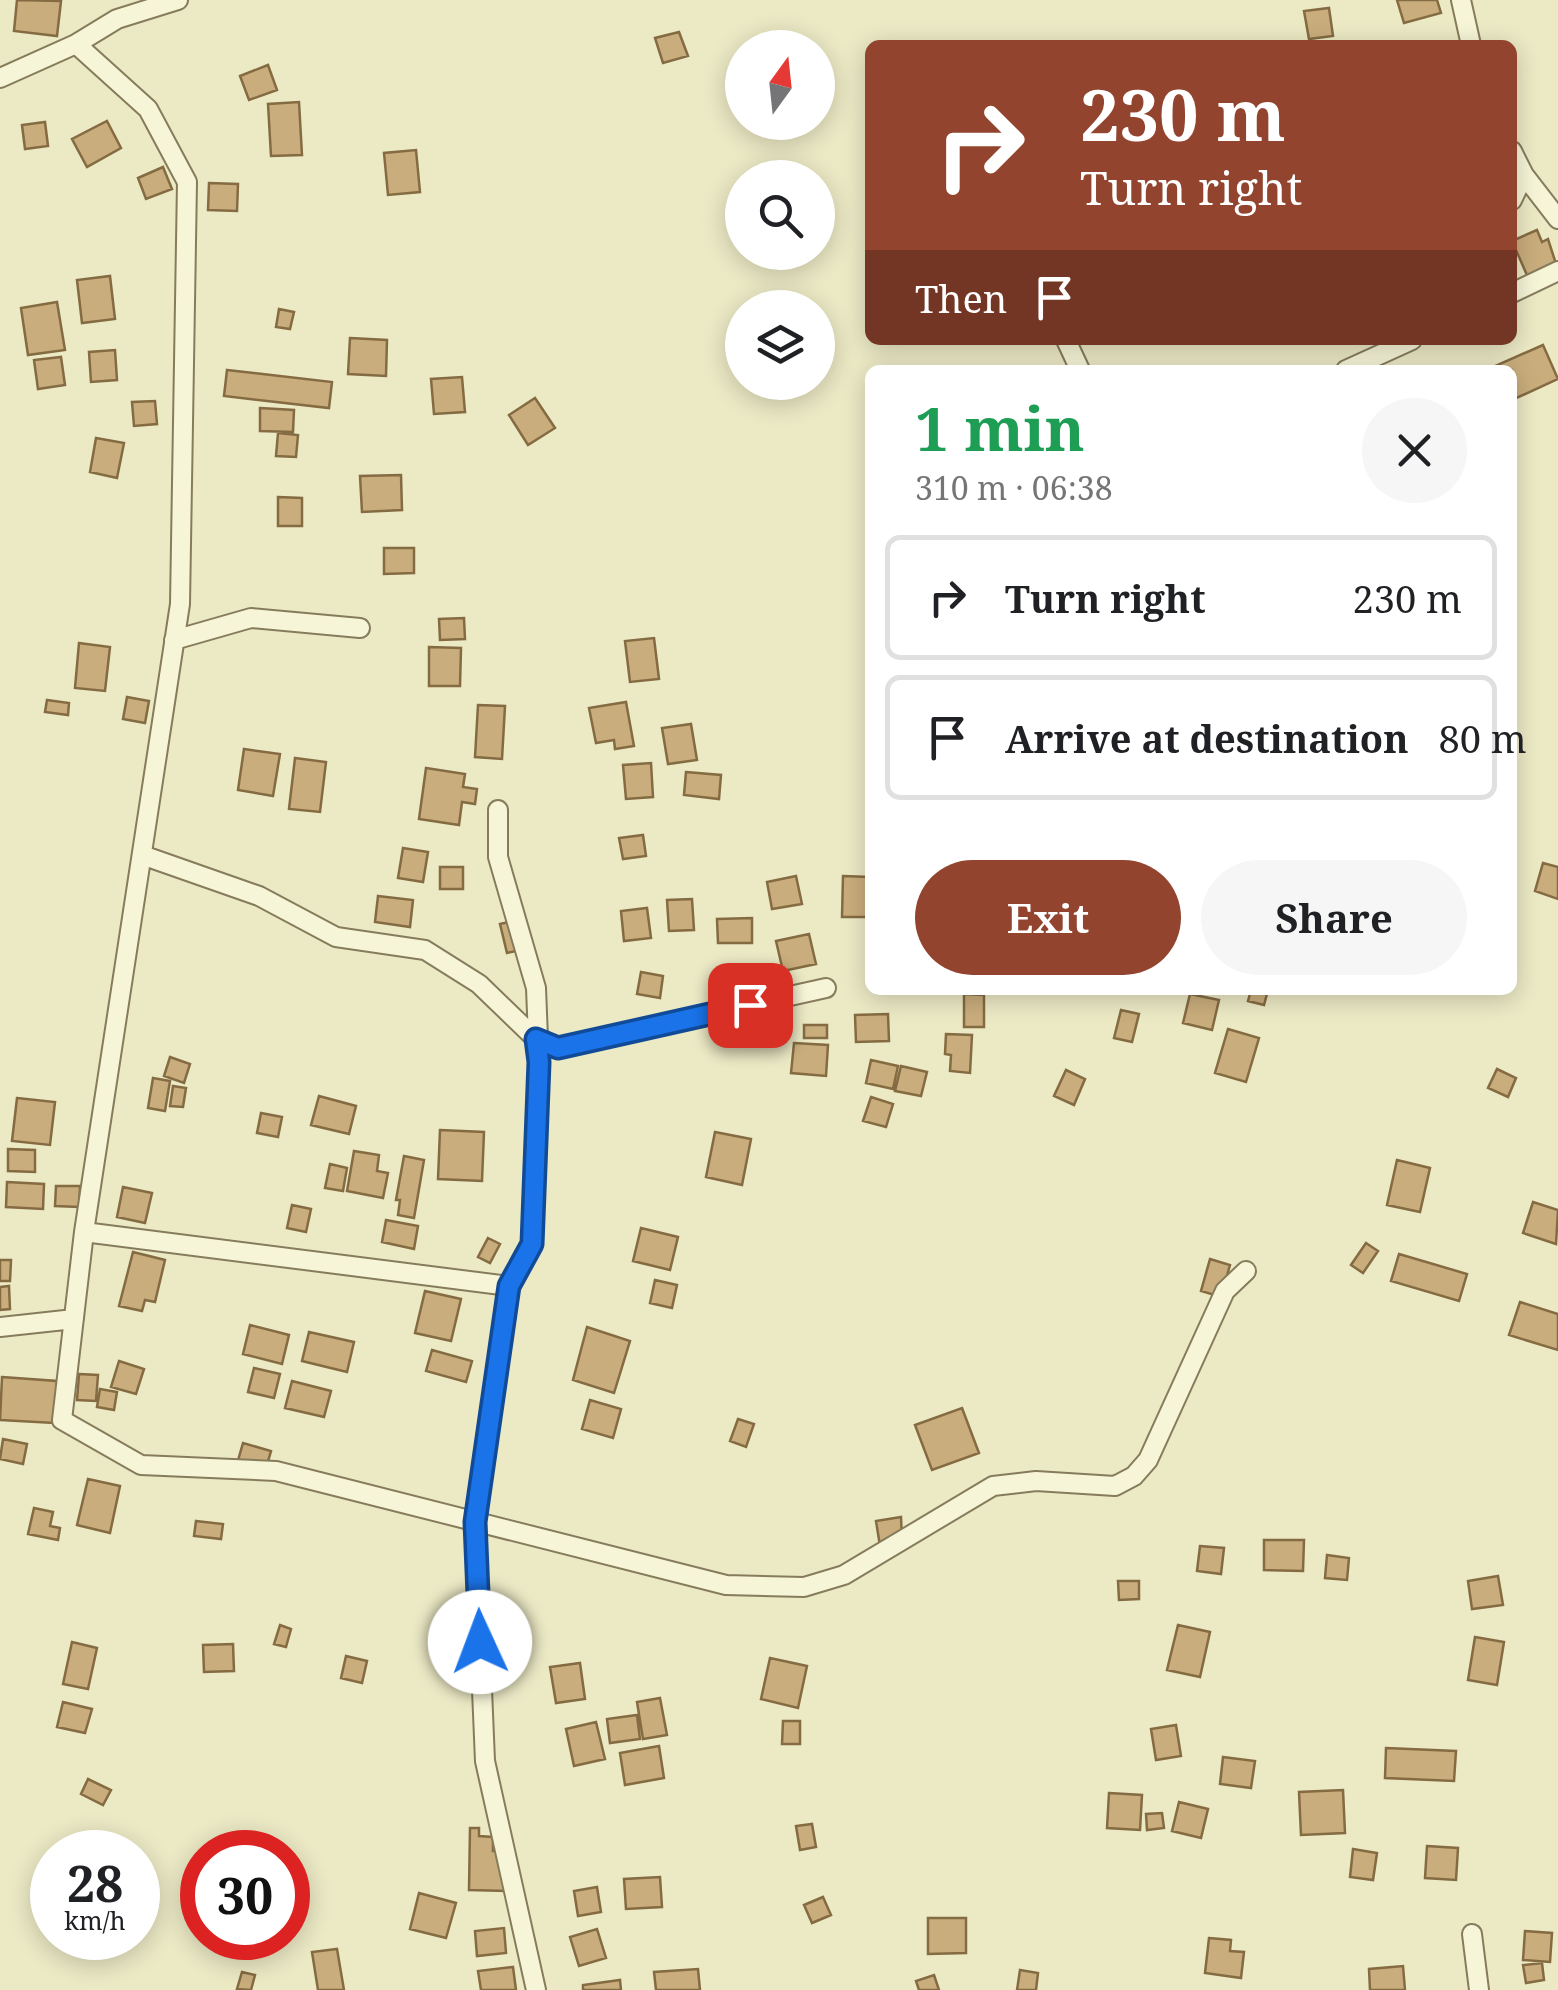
<!DOCTYPE html>
<meta charset="utf-8">
<style>
:root{--surface:#fff;--page:#f6f6f6;--text:#202124;--muted:#757577;--line:#e0e0e0;--accent:#92442e}
body{margin:0;font-family:"Noto Serif",serif;background:var(--page);color:var(--text);height:100vh;display:flex;flex-direction:column;font-size:38px;white-space:nowrap}
*{box-sizing:border-box;margin:0}
p{font-size:32px;color:var(--muted)}
.icon{flex:none;width:55px;height:55px;fill:none;stroke:currentColor;stroke-width:2;stroke-linecap:round;stroke-linejoin:round}
.map{position:relative;flex:1;overflow:hidden}
.side{position:absolute;left:865px;top:365px;width:652px;height:630px;display:flex;flex-direction:column;background:var(--surface);border-radius:15px;box-shadow:0 5px 25px #0003}
.side>*{flex:none}
.banner{position:absolute;left:865px;top:40px;width:652px;height:305px;border-radius:15px;box-shadow:0 5px 25px #0003;background:#92442e;color:#fff;overflow:hidden}
.needle{width:65px;rotate:15deg}
.tools{position:absolute;left:725px;top:30px;display:grid;gap:20px}
.tools a{display:grid;place-items:center;width:110px;height:110px;border-radius:50%;background:var(--surface);box-shadow:0 5px 25px #0003;font-size:50px}
.speed{position:absolute;left:30px;top:1830px;display:flex;gap:20px;font-size:50px;font-weight:700;text-align:center}
.speed>*{display:grid;place-content:center;width:130px;height:130px;border-radius:50%;background:var(--surface);box-shadow:0 5px 25px #0003;line-height:1}
.speed small{font-size:25px;font-weight:400}
.speed .limit{border:15px solid #d22;background:#fff;color:#111}
.pin{position:absolute;display:grid;place-items:center;width:85px;height:85px;color:#fff;margin:-42px;border-radius:20px;box-shadow:0 5px 15px #0006}
.me{position:absolute;width:110px;margin:-55px;rotate:358deg;stroke-linejoin:round;filter:drop-shadow(0 0 8px #0008)}
.turn{display:flex;align-items:center;gap:35px;height:210px;padding:0 50px;font-size:45px}
.turn .icon{width:130px;height:130px;stroke-width:2.5}
.turn b{display:block;font-size:70px;line-height:85px}
.then{display:flex;align-items:center;height:95px;padding:0 50px;background:#0003;gap:20px;font-size:38px}
.round{display:grid;place-items:center;flex:none;width:105px;height:105px;border-radius:52px;background:var(--page)}
.summary{display:flex;align-items:center;justify-content:space-between;height:170px;padding:0 50px}
h1{font-size:60px;font-weight:700;line-height:75px;color:#1e9e55}
.button{display:flex;gap:20px;margin-top:auto;padding:20px 50px}
.button a{flex:1;height:115px;border-radius:60px;background:var(--accent);color:#fff;font-size:40px;font-weight:700;line-height:115px;text-align:center}
.button a+a{background:var(--page);color:var(--text)}
ul{padding:0;list-style:none}
li{display:flex;align-items:center;gap:30px;height:125px;margin:0 20px 15px;padding:0 30px;border:5px solid var(--line);border-radius:15px}
li div{flex:1}
li b{display:block;font-size:38px}
li em{font-style:normal}
.map>svg:first-child{display:block}
.building{fill:#c9ad7c;stroke:#846b42;stroke-width:2.5}
.lines{fill:none;stroke-linecap:round;stroke-linejoin:round}
.minor-casing{stroke:#867c5c;stroke-width:22}
.minor{stroke:#f7f5d7;stroke-width:18}
.route-casing{stroke:#114b97;stroke-width:25}
.route{stroke:#1a73e8;stroke-width:18}
</style>
<div class="map">
<svg width="1558" height="1990" viewBox="0 0 1558 1990">
<rect width="100%" height="100%" fill="#ece9c5"/>
<!-- building -->
<path class="building" d="M17 0 61 1 57 36 14 31Z
M1397 0H1437L1441 13 1404 23Z
M1329 8 1333 36 1309 39 1304 11Z
M679 32 688 56 663 63 655 38Z
M268 65 277 90 249 100 240 76Z
M299 102 302 155 271 156 268 104Z
M107 121 121 148 87 167 72 139Z
M45 122 48 146 25 149 22 125Z
M416 150 420 192 388 195 384 153Z
M163 167 172 189 146 199 138 178Z
M209 183 238 184 237 211 208 210Z
M1537 230 1542 242 1548 239 1558 270 1530 282 1512 241Z
M110 276 115 319 82 323 77 280Z
M57 302 65 350 28 355 21 308Z
M279 309 294 312 290 329 276 327Z
M350 338 387 340 386 376 348 374Z
M1543 345 1558 379 1512 400V370H1497L1495 366Z
M115 350 117 380 91 382 89 352Z
M61 357 65 385 38 389 34 360Z
M227 370 332 382 329 408 224 396Z
M462 377 465 412 434 414 431 379Z
M535 398 555 428 528 445 509 415Z
M155 401 157 424 134 426 132 402Z
M260 408 294 410 293 432 260 431Z
M278 433 298 435 296 457 276 456Z
M96 438 124 443 117 478 90 472Z
M401 475 402 510 362 512 360 476Z
M278 497 302 498V526H278Z
M384 548H414V573L384 574Z
M464 618 465 639 440 640 439 619Z
M654 638 659 679 630 682 625 641Z
M79 643 110 647 105 691 75 688Z
M429 647 461 648 460 686H429Z
M127 697 149 701 145 723 123 719Z
M47 700 69 703 68 715 45 712Z
M626 702 634 746 615 749 614 740 596 743 589 708Z
M478 705 505 706 502 759 475 757Z
M691 724 697 760 668 764 662 728Z
M244 749 280 754 273 796 238 790Z
M295 758 326 762 320 812 289 809Z
M651 763 653 797 626 799 623 765Z
M426 768 465 774 463 787 477 789 475 804 462 802 459 825 419 819Z
M686 772 721 775 719 799 684 795Z
M643 835 646 856 623 859 619 838Z
M403 848 428 852 423 882 398 878Z
M1543 863 1558 867V899L1535 891Z
M440 867H463V889H440Z
M796 876 802 904 772 909 767 882Z
M843 876 870 877V917H842Z
M378 896 413 900 410 927 375 922Z
M692 899 694 930 669 931 667 900Z
M647 908 651 938 624 941 621 911Z
M752 918V943H718L717 919Z
M522 919 529 948 507 953 500 924Z
M809 934 816 964 783 971 776 941Z
M641 972 663 976 660 998 637 994Z
M1251 990H1268L1264 1005 1248 1001Z
M964 994 984 995V1027H964Z
M1190 994 1219 1000 1212 1030 1183 1023Z
M1121 1010 1139 1014 1132 1042 1114 1038Z
M888 1014 889 1041 856 1042 855 1015Z
M804 1025H827V1038H804Z
M1228 1029 1259 1038 1246 1082 1215 1073Z
M946 1034 972 1035 970 1073 950 1071 951 1055 945 1054Z
M794 1043 828 1045 826 1076 791 1073Z
M170 1057 190 1064 184 1083 164 1076Z
M871 1060 898 1066 893 1089 866 1083Z
M901 1066 927 1072 921 1096 895 1091Z
M1497 1069 1516 1078 1508 1097 1488 1088Z
M1066 1070 1085 1079 1074 1105 1054 1096Z
M153 1078 170 1081 165 1111 148 1108Z
M173 1086 186 1088 183 1107 170 1106Z
M319 1096 356 1106 349 1134 311 1125Z
M871 1097 893 1104 886 1127 863 1121Z
M17 1098 55 1102 50 1145 12 1141Z
M261 1113 282 1117 278 1137 257 1133Z
M440 1130 484 1132 482 1181 438 1179Z
M715 1132 751 1139 742 1185 706 1177Z
M8 1149 35 1150V1172L8 1171Z
M354 1151 379 1155 377 1171 388 1173 383 1198 347 1191Z
M404 1156 424 1160 414 1218 398 1215 400 1200H396Z
M1397 1160 1430 1168 1420 1212 1387 1205Z
M330 1164 347 1168 343 1191 325 1188Z
M7 1182 44 1184 43 1209 6 1207Z
M56 1186H80L79 1207 55 1206Z
M123 1187 152 1193 145 1223 117 1217Z
M1533 1202 1558 1210 1556 1244 1523 1233Z
M292 1205 311 1209 306 1232 287 1228Z
M386 1220 418 1226 414 1249 382 1242Z
M641 1228 678 1237 670 1270 633 1261Z
M488 1238 500 1244 490 1263 478 1257Z
M1366 1243 1378 1251 1363 1273 1351 1265Z
M133 1252 165 1260 155 1302 145 1300 142 1311 119 1306Z
M1399 1254 1467 1274 1459 1301 1391 1281Z
M1210 1259 1230 1265 1221 1297 1201 1291Z
M0 1260H11L10 1281H0Z
M655 1280 677 1285 672 1308 650 1303Z
M9 1286 10 1309 0 1310V1287Z
M425 1291 461 1299 451 1341 415 1333Z
M1520 1302 1558 1314V1350L1509 1335Z
M250 1325 289 1335 282 1364 243 1354Z
M587 1327 630 1341 614 1393 573 1380Z
M309 1332 354 1342 347 1372 302 1361Z
M432 1350 472 1361 466 1382 426 1371Z
M119 1361 144 1369 136 1394 111 1387Z
M254 1368 280 1374 274 1398 248 1392Z
M79 1374 98 1375 96 1401 77 1400Z
M2 1377 57 1381 54 1423 0 1420Z
M292 1381 331 1391 324 1417 285 1408Z
M100 1389 117 1392 114 1410 97 1407Z
M590 1400 621 1409 613 1438 582 1429Z
M962 1408 979 1453 932 1470 915 1425Z
M738 1419 754 1424 746 1447 730 1441Z
M3 1439 27 1444 23 1464 0 1459Z
M243 1443 271 1451 265 1472 237 1464Z
M88 1479 120 1486 110 1533 77 1525Z
M34 1508 53 1512 50 1526 60 1528 58 1540 28 1534Z
M901 1517 902 1539 880 1546 876 1521Z
M196 1521 223 1524 221 1539 194 1536Z
M1264 1540H1304L1303 1571 1264 1570Z
M1200 1546 1224 1548 1221 1574 1197 1571Z
M1327 1555 1349 1558 1347 1580 1325 1578Z
M1498 1576 1503 1605 1472 1609 1468 1581Z
M1118 1581H1139V1599L1119 1600Z
M280 1625 291 1629 286 1647 274 1644Z
M1178 1625 1210 1632 1200 1677 1167 1670Z
M451 1631 488 1637 483 1668 446 1662Z
M1475 1637 1504 1642 1497 1685 1468 1680Z
M72 1642 97 1648 88 1689 63 1684Z
M233 1644 234 1671 204 1672 203 1645Z
M346 1656 367 1661 362 1683 341 1678Z
M770 1658 807 1666 798 1708 761 1699Z
M580 1663 585 1699 556 1703 550 1667Z
M660 1698 667 1735 643 1739 637 1702Z
M63 1702 92 1709 85 1733 57 1727Z
M637 1715 640 1739 610 1743 607 1719Z
M783 1721H800V1744H782Z
M596 1722 605 1759 574 1766 566 1729Z
M1176 1725 1181 1756 1156 1760 1151 1729Z
M659 1746 664 1778 625 1785 620 1753Z
M1386 1748 1456 1751 1454 1781 1385 1778Z
M1223 1757 1255 1761 1251 1788 1220 1784Z
M88 1779 111 1790 103 1805 81 1794Z
M1343 1790 1345 1833 1301 1835 1299 1792Z
M1109 1793 1142 1795 1140 1830 1107 1828Z
M1179 1802 1208 1809 1201 1838 1172 1831Z
M1162 1813 1164 1828 1147 1830 1146 1814Z
M812 1824 816 1847 800 1850 796 1826Z
M470 1828H479V1836L493 1837V1851H508L507 1891 469 1890Z
M1427 1846 1458 1848 1456 1880 1425 1878Z
M1353 1849 1377 1853 1373 1880 1350 1877Z
M660 1877 662 1907 626 1909 624 1879Z
M597 1887 601 1912 578 1916 574 1891Z
M419 1893 456 1903 446 1938 410 1929Z
M823 1897 831 1915 812 1923 804 1905Z
M928 1918H966V1953L928 1954Z
M504 1928 506 1953 477 1956 475 1931Z
M597 1929 606 1958 579 1966 570 1937Z
M1525 1931 1552 1933 1550 1962 1523 1960Z
M1209 1938 1231 1940 1230 1951 1244 1952 1241 1978 1205 1973Z
M337 1949 344 1990H318L312 1952Z
M1542 1963 1544 1980 1526 1983 1523 1965Z
M1403 1966 1405 1990H1370L1369 1969Z
M513 1967 516 1990H481L478 1971Z
M698 1969 700 1990H656L654 1972Z
M1020 1970 1038 1973 1036 1990H1017Z
M242 1972 255 1975 251 1990 237 1989Z
M934 1975 939 1990H919L916 1981Z
M620 1980 621 1990H583V1985Z"/>
<g class="lines">
<!-- minor casing -->
<g class="minor-casing">
<path id="minor" d="M1461 0 1471 45
M76 44 148 109 187 182 180 604 84 1232 62 1420 141 1465 276 1471 726 1585 804 1587 844 1575 993 1486 1036 1481 1115 1486 1134 1476 1148 1460 1225 1291 1246 1271
M0 78 76 44 117 19 178 0
M1512 151 1524 175 1558 219
M1512 200 1524 175
M1512 293 1558 271
M1066 340 1080 370
M1346 370 1412 340
M174 640 251 618 360 628
M498 810V857L536 988 539 1063 532 1244 509 1286
M142 855 259 896 336 937 425 950 479 984 536 1039 557 1048 826 988
M84 1232 509 1286 475 1523 485 1761 536 1990
M0 1327 74 1319
M1472 1934 1479 1990"/>
</g>
<!-- minor -->
<use href="#minor" class="minor"/>
</g>
<g class="lines">
<!-- route casing -->
<g class="route-casing">
<path id="route" d="M480 1642 475 1522 509 1286 532 1244 539 1062 536 1039 558 1048 750 1005"/>
</g>
<!-- route -->
<use href="#route" class="route"/>
</g>
</svg>
<div class="tools">
<a><svg class="needle" viewBox="-14 -14 28 28"><path d="M0-13l5 13h-10z" fill="#e53935"/><path d="M0 13l5-13h-10z" fill="#757577"/></svg></a>
<a><svg class="icon" aria-label="search" viewBox="0 0 24 24"><circle cx="10" cy="10" r="6"/><path d="M15 15l6 6"/></svg></a>
<a><svg class="icon" aria-label="layers" viewBox="0 0 24 24"><path d="M12 4l9 5-9 5-9-5zM3 14l9 5 9-5"/></svg></a>
</div>
<div class="speed"><div>28<small>km/h</small></div><div class="limit">30</div></div>
<div class="pin" style="left:750px;top:1005px;background:#d93025"><svg class="icon" aria-label="arrive" viewBox="0 0 24 24"><path d="M6 21V4h12l-3 4 3 4H6"/></svg></div>
<svg class="me" style="left:480px;top:1642px" viewBox="-20 -20 40 40"><circle r="19" fill="#fff"/><path d="M0-13L10 11 0 6-10 11z" fill="#1a73e8"/></svg>
<div class="banner">
<div class="turn"><svg class="icon" aria-label="right" viewBox="0 0 24 24"><path d="M7 20v-9h11M14 6l5 5-5 5"/></svg><div><b>230 m</b>Turn right</div></div>
<div class="then">Then<svg class="icon" aria-label="arrive" viewBox="0 0 24 24"><path d="M6 21V4h12l-3 4 3 4H6"/></svg></div>
</div>
<section class="side">
<div class="summary"><div><h1>1 min</h1><p>310 m · 06:38</p></div><a class="round"><svg class="icon" aria-label="close" viewBox="0 0 24 24"><path d="M6 6l12 12M18 6L6 18"/></svg></a></div>
<ul>
<li><svg class="icon" aria-label="right" viewBox="0 0 24 24"><path d="M7 20v-9h11M14 6l5 5-5 5"/></svg><div><b>Turn right</b></div><em>230 m</em></li>
<li><svg class="icon" aria-label="arrive" viewBox="0 0 24 24"><path d="M6 21V4h12l-3 4 3 4H6"/></svg><div><b>Arrive at destination</b></div><em>80 m</em></li>
</ul>
<div class="button"><a>Exit</a><a>Share</a></div>
</section>
</div>
